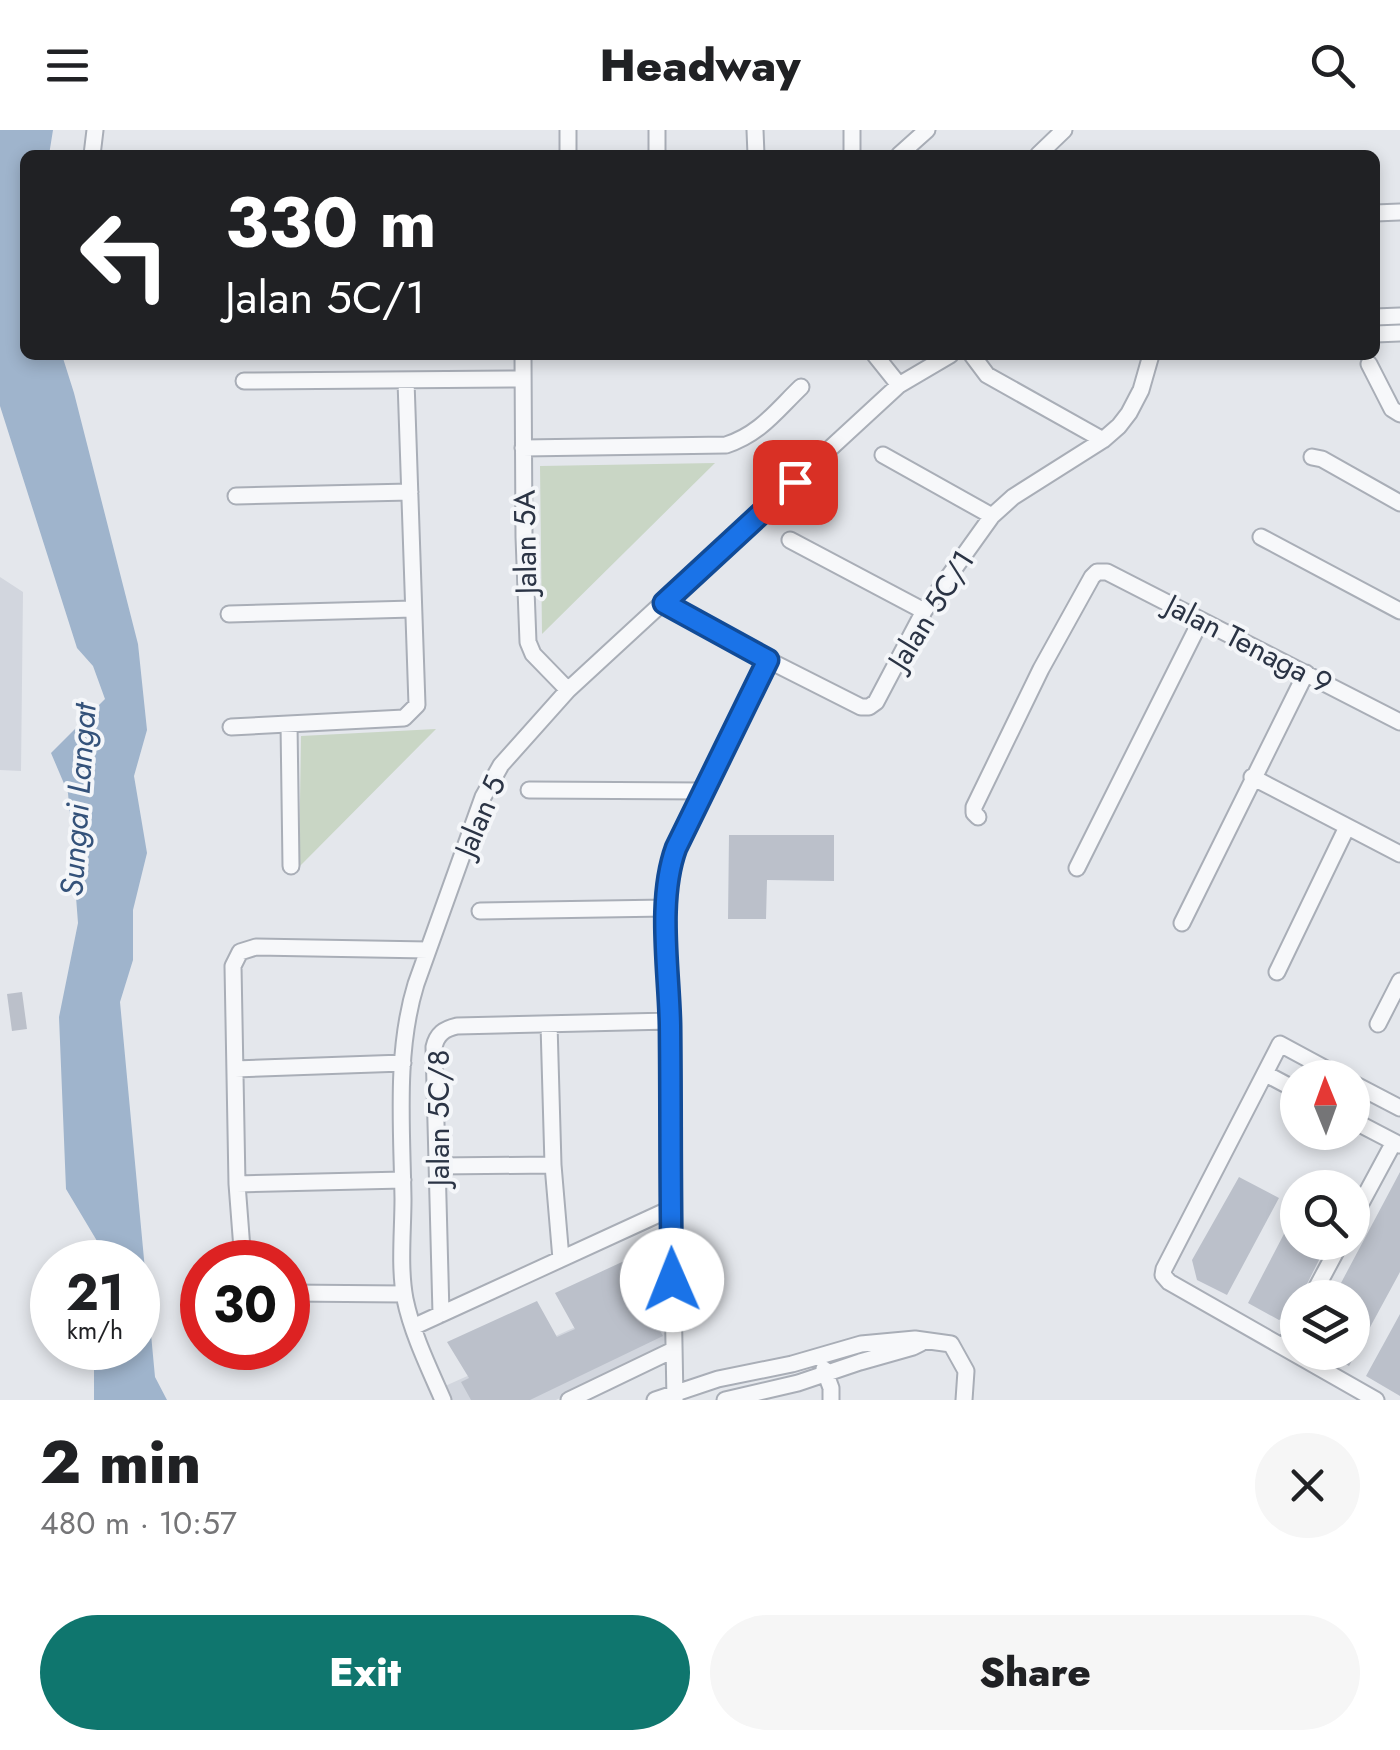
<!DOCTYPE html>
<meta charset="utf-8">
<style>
:root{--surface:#fff;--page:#f6f6f6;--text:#202124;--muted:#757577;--accent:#0f766e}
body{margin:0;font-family:Jost,sans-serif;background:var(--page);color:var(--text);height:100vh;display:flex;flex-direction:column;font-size:38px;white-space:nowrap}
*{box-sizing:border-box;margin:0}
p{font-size:32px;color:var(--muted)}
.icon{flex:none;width:55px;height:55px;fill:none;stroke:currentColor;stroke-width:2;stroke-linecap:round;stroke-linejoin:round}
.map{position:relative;height:1270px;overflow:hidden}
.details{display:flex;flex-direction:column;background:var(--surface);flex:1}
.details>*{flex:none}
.top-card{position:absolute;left:20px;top:20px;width:1360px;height:210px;border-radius:15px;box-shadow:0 5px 15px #0003;background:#202124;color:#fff;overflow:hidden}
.needle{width:65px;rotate:359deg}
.buttons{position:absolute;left:1280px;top:930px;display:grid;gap:20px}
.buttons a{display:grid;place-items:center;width:90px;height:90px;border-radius:50%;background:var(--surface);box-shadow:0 5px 15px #0003;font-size:50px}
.speed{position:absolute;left:30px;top:1110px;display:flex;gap:20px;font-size:50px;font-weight:700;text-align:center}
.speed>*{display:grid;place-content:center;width:130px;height:130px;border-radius:50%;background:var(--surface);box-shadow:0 5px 15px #0003;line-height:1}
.speed small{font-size:25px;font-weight:400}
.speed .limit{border:15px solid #d22;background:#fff;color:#111}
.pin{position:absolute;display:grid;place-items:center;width:85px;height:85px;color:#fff;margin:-42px;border-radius:20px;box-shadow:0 5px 15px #0006}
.me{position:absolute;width:110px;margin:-55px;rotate:359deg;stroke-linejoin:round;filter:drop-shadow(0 0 8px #0008)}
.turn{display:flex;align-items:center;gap:35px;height:210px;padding:0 40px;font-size:45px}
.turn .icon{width:130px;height:130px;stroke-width:2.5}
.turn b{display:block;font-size:70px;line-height:85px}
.round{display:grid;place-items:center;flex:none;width:105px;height:105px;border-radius:52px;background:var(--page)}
.headline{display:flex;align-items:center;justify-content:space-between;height:170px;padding:0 40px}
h1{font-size:60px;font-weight:800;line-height:75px}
.primary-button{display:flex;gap:20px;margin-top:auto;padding:20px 40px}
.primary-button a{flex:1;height:115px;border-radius:60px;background:var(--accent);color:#fff;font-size:40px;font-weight:800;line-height:115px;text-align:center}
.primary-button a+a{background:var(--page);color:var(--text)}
header{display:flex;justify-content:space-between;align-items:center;height:130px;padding:0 40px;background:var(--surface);font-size:45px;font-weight:800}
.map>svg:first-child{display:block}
.built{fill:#d2d6de}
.green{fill:#c9d6c5}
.water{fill:#9fb4cc}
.building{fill:#bbc0ca}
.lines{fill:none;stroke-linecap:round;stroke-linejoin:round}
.minor-casing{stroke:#a9aeb7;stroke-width:19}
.minor{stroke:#f7f8fa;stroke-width:15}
.route-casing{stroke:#114b97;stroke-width:25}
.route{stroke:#1a73e8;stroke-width:18}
.labels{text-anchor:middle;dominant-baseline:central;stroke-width:8;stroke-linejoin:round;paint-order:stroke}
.street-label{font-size:30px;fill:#2b3445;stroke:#f4f6f9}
.water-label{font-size:32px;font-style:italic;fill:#34527a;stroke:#f4f6f9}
</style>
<header><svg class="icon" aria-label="menu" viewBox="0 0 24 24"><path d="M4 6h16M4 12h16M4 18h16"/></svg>Headway<svg class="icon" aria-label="search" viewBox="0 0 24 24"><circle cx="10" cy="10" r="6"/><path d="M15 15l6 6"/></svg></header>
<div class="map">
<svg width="1400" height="1270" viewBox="0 0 1400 1270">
<rect width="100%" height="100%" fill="#e4e7ec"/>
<!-- built -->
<path class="built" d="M0 447 23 462 21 641 0 640Z
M664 1157 665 1217 556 1270H449L443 1257Z"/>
<!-- green -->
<path class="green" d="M715 333 542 504 540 336Z
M436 599 299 737 301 606Z"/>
<!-- water -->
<path class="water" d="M0 0H53L49 25H25V225H62L74 263 138 514 147 600 134 646 147 723 133 780V830L120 872 155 1247 167 1270H94V1218H138V1132H101L103 1121 66 1059 59 887 78 793 68 663 51 623 105 569 93 536 77 518 0 276Z"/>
<!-- building -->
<path class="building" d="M729 705H834V751L767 750 766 789H728Z
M22 862 27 899 12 901 7 864Z
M1400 1042V1142L1349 1236 1325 1222H1352V1168H1333Z
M1239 1047 1279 1068 1227 1165 1197 1150 1192 1130Z
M1298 1077V1112H1328L1300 1168H1298L1296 1182 1279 1190 1248 1173Z
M635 1126 650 1151 636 1157 663 1206 530 1270H471L461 1252 469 1248 447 1212 537 1171 557 1207 575 1199 555 1163Z
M1400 1184V1266L1366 1246Z"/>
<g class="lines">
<!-- minor casing -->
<g class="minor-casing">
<path id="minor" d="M568 0V25
M657 0V25
M755 0 756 25
M852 0V25
M92 25 95 0
M899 25 927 0
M1038 25 1064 0
M1375 83 1400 82
M1375 187 1400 186
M1375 204 1400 203
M523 225 524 407 528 512 533 524 568 560
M875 225 899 255
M972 225 987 245 1103 310
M1369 234 1392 279 1400 284
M244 251 523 249
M523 318 726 315C760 304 776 281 801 257
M883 325 992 386
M1312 327 1322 329 1400 373
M236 366 410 362
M1261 407 1400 481
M790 410 924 481
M664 473 768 530 861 577H869L876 572 924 481 992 386 1013 367 1103 310 1119 296 1129 283 1141 260 1151 225
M229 484 413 479
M289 594 291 736
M231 597 404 588 417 575 406 251
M1252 647 1400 724
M529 660 704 661
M978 687 974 683V677L1041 539 1092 447 1097 442H1107L1400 592
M1077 738 1201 490
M480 781 666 778
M1182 793 1306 543
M1277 842 1347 697
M549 894 553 1035 561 1129
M1378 894 1400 851
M235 939 403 933
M1266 944 1298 961
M1343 948 1280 914 1164 1139 1163 1145 1169 1152 1376 1270
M1352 953 1400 978
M1352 990 1400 1015
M437 1036 553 1035
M237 1054 403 1050
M1352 1090 1394 1012
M243 1132 237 1054 233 836 240 822 256 817 428 820
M288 1163 404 1164
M1311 1168 1341 1112
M441 1184 434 917C437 904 444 899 457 896L670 891
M413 1197 670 1079
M1284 1217 1298 1193
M824 1239 831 1258V1270
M443 1270C429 1238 412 1203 405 1169 399 1137 403 1101 403 1069 402 998 395 922 416 854L483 667 501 635 568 560 899 255 950 225
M569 1270 673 1220
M655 1270 718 1249 792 1234 861 1214 915 1209 951 1214 966 1241 964 1270
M675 1270 666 778 671 737 676 718 768 530
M725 1270 798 1253 860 1232 913 1217 921 1213"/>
</g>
<!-- minor -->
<use href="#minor" class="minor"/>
</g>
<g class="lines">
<!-- route casing -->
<g class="route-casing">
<path id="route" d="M672 1150C670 1065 671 980 670 895 669 840 657 770 676 718L768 530 664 473 795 352"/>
</g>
<!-- route -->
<use href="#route" class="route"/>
</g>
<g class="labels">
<!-- street labels -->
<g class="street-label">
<text transform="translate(525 412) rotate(-91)">Jalan 5A</text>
<text transform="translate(931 480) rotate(-58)">Jalan 5C/1</text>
<text transform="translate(1249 514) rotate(27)">Jalan Tenaga 9</text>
<text transform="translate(480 686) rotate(-67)">Jalan 5</text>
<text transform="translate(438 988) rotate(-90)">Jalan 5C/8</text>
</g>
<!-- water labels -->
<g class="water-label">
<text transform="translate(78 670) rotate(-86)">Sungai Langat</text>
</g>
</g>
</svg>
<div class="buttons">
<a><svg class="needle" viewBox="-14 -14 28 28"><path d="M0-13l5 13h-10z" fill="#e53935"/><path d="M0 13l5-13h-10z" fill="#757577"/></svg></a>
<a><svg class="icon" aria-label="search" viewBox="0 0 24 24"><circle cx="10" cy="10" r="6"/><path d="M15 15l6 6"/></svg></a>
<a><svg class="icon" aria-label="layers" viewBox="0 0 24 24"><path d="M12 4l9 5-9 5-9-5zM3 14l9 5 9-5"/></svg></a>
</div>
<div class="speed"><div>21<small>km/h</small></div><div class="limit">30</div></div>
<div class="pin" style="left:795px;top:352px;background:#d93025"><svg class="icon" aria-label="arrive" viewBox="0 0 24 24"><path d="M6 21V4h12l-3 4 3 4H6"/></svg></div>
<svg class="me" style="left:672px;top:1150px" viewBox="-20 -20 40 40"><circle r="19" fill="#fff"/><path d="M0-13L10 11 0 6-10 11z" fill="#1a73e8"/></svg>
<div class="top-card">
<div class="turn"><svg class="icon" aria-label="left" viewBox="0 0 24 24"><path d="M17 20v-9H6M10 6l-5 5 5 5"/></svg><div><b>330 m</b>Jalan 5C/1</div></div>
</div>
</div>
<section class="details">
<div class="headline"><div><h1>2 min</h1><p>480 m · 10:57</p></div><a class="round"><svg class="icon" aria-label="close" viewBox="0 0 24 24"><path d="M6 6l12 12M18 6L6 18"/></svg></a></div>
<div class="primary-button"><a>Exit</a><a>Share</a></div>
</section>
